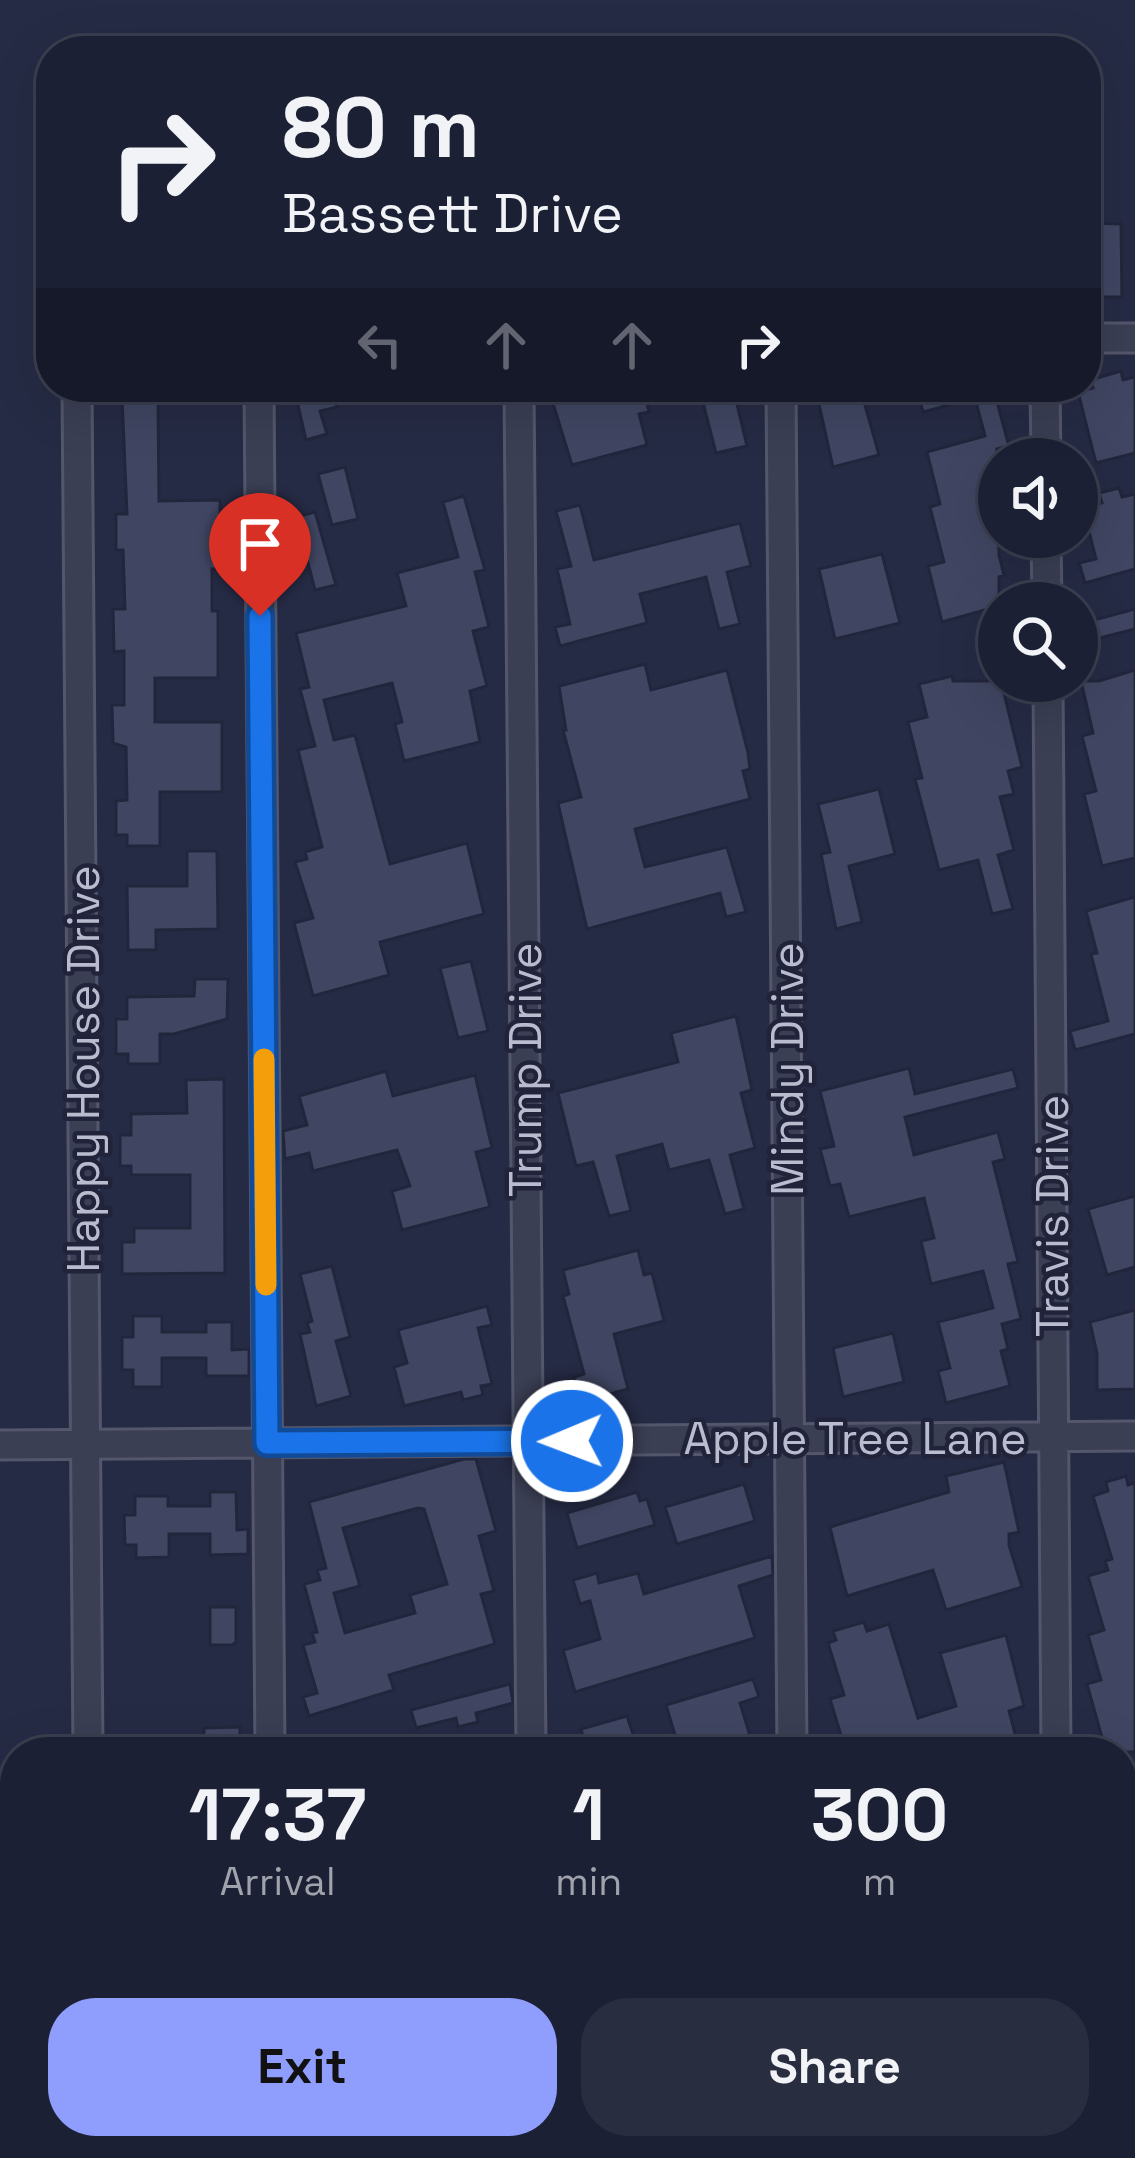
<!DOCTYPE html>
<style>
:root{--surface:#1c2034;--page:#292d40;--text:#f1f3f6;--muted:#a0a3ac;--line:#3a3e4f;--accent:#8f9dfc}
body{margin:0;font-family:"Space Grotesk",sans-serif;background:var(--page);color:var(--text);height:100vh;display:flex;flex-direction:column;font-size:45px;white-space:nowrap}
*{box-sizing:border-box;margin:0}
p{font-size:39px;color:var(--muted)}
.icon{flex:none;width:66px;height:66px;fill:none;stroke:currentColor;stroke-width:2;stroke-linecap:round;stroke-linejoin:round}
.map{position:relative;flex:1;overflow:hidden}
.details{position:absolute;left:0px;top:1737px;width:1137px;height:423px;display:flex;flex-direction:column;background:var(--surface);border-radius:48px 48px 0 0;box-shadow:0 12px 48px #0002,0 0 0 3px var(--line)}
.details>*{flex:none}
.top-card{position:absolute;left:36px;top:36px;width:1065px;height:366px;border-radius:48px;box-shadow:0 12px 48px #0002,0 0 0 3px var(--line);background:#1c2034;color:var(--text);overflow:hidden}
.controls{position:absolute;left:978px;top:438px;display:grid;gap:24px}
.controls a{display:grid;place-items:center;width:120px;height:120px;border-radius:50%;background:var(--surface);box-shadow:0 12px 48px #0002,0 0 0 3px var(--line);font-size:60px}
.pin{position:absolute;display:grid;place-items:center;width:102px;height:102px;color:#fff;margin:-123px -51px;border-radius:50% 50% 50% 0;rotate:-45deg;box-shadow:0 0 12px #0007}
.pin .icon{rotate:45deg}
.me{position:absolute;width:132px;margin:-66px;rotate:269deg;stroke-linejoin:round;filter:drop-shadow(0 0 9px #0008)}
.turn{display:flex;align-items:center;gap:42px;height:252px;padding:0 48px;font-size:54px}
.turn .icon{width:156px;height:156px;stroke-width:2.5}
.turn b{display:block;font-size:84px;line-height:102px}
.lanes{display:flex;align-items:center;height:114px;padding:0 48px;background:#0003;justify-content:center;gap:60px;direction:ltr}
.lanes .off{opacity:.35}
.eta{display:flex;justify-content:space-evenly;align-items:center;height:204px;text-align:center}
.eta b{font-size:72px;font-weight:700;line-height:84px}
.button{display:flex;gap:24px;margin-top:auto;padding:24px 48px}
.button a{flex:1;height:138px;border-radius:48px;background:var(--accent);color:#111;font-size:48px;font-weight:700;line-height:138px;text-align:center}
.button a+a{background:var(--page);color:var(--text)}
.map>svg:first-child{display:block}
.building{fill:#404662;stroke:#22263c;stroke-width:3;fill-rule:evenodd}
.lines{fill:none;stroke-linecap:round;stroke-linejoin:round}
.minor-casing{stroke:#54576c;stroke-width:33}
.minor{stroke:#3b3f54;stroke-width:27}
.route-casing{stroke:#114b97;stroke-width:30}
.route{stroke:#1a73e8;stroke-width:21}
.slow{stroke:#f59e0b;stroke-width:21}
.labels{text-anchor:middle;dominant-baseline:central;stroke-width:9;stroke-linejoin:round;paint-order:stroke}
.street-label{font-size:45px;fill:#b9bbce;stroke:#20233a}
</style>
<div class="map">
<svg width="1135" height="2158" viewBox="0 0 1135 2158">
<rect width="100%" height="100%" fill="#262b45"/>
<!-- building -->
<path class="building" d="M1089 223 1121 224 1122 297H1090Z
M1121 371 1123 380 1135 377V453L1096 463 1078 392 1093 388 1090 380Z
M319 387H333L337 407 320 411 327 434 306 440 297 401 307 398 306 390Z
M573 387H643L649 412 639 414 647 445 572 465 551 397 574 392Z
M699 387H733L747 446 716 453Z
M829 387H860L879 455 833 467 816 391Z
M916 387H993L1009 446 997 449 999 555 1004 575 999 577V606L942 622 928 566 944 562 930 507 940 504 927 452 985 436 975 398 923 412Z
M122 397H158L159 501 220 500V520L228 519 229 541H220V569H212V611H218V678H155V722H222V792H160V846H127V835H116V801L127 800 126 747 113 743 112 705H124V651L114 652 113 609H125L123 550H116V514H127Z
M345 467 358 519 332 525 318 474Z
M1119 488 1122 497 1135 494V569L1085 583 1079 563 1096 559 1083 508 1102 503 1099 493Z
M464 496 485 570 475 572 489 627 473 631 487 686 470 691 480 742 404 761 395 724 402 722 392 683 324 700 334 740 355 735 390 864 467 843 484 914 380 942 389 975 313 996 294 923 313 918 295 862 307 859 305 852 322 847 298 750 315 746 300 689 309 687 296 633 406 606 397 573 458 557 443 502Z
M580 505 594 560 740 523 751 566 727 572 740 624 719 629 706 577 640 594 647 623 560 646 555 627 570 624 557 569 571 566 556 511Z
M315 512 336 585 315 590 296 517Z
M882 554 900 623 835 639 819 569Z
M1135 609V629L1088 641 1083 623Z
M645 664 651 690 727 670 748 753 750 769 743 771 750 799 635 829 645 867 727 847 746 912 726 917 720 893 587 929 558 803 581 797 563 730H566L559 686Z
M1135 670V858L1102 866 1084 794 1096 791 1082 736 1093 733 1081 681H1099Z
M952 676 953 681H1001L1022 767 1008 771 1014 794 1000 797 1014 850 998 855 1013 909 992 914 978 860 939 870 915 779 922 778 908 722 927 717 919 684Z
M879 789 895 854 849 866 862 922 836 929 821 854 830 852 818 804Z
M187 851H217L218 929 156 930V950H128L127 886H187Z
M1135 897V1034L1075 1050 1070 1031 1108 1021 1091 954 1097 953 1086 911Z
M471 961 488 1031 458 1038 440 968Z
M195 979H228L227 1019 174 1034H160V1064H128V1054H116V1019H127V997L194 996Z
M736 1016 752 1090 741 1093 755 1148 730 1155 744 1209 725 1214 709 1160 669 1170 662 1144 617 1156 631 1211 609 1216 593 1162 576 1166 558 1093 678 1062 671 1033Z
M909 1068 915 1094 1013 1069 1018 1088 905 1117 914 1155 998 1132 1005 1159 993 1162 1018 1262 1008 1264 1021 1319 1002 1324 1008 1349 1001 1351 1010 1386 946 1403 938 1371 950 1368 938 1322 993 1308 983 1271 931 1284 921 1241 934 1238 924 1198 849 1217 840 1184 830 1186 820 1149 834 1146 820 1091Z
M386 1071 393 1096 475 1075 492 1148 476 1152 490 1207 402 1230 392 1191 410 1186 397 1150 313 1171 309 1153 285 1159 283 1131 307 1125 299 1096Z
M224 1079 225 1273 122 1274V1242H134V1228H190V1175H131V1166H120V1135H131V1114L187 1113 186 1080Z
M1135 1196V1267L1107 1275 1088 1209Z
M638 1250 644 1275 652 1273 664 1321 614 1334 628 1389 581 1402 574 1377 584 1374 563 1296 569 1294 563 1270Z
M332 1266 350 1337 336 1341 351 1396 316 1406 300 1334 310 1332 307 1323 312 1321 300 1274Z
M487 1306 492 1325 478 1328 492 1384 481 1386 483 1395 463 1400 461 1392 404 1406 394 1367 407 1363 398 1330Z
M1135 1310V1389L1097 1390V1354L1090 1322Z
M133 1316H162V1332H206V1322H232V1350L249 1349V1376H206V1358H162V1387H133V1370H122V1337H133Z
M893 1333 904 1382 843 1397 833 1348Z
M464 1459H476L496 1531 479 1536 494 1591 481 1594 495 1644 389 1675 394 1690 309 1716 303 1697 317 1693 303 1645 315 1642 312 1633 317 1632 304 1584 320 1580 317 1570 326 1568 309 1502ZM418 1508 424 1509 447 1584 410 1595 415 1613 345 1633 334 1593 360 1586 343 1528Z
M1004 1462 1019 1532 1009 1534V1545L1022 1587 946 1610 933 1570 847 1596 830 1527 949 1492 946 1476Z
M1126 1476 1128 1485 1135 1483V1752H1106L1087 1684 1101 1680 1088 1635 1104 1630 1088 1576 1108 1570 1105 1561 1112 1559 1093 1496 1108 1491 1106 1482Z
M744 1484 755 1521 677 1544 665 1507Z
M210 1492H236L237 1530 248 1529V1554L210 1555V1534H169V1557L136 1558V1545H125L124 1515H135V1496H168V1506H210Z
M637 1492 640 1501 647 1499 655 1525 577 1548 567 1513Z
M772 1556 773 1575 739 1586 755 1638 575 1692 563 1650 600 1639 590 1601 580 1604 573 1580 597 1573 599 1583 638 1573 644 1594Z
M210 1607H236V1642L232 1645H210Z
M864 1622 867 1631 889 1624 918 1718 956 1706 940 1653 1006 1635 1024 1706 1009 1711 1020 1752H846L830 1699 844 1695 828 1643 836 1640 833 1631Z
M753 1679 759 1697 740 1703 755 1752H680L666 1705Z
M510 1684 513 1703 476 1713 478 1722 458 1727 456 1718 416 1728 411 1710Z
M627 1716 639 1752H587L581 1729Z
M240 1727V1752H204V1728Z"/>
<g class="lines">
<!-- minor casing -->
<g class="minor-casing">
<path id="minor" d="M1086 338H1135
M77 387 88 1752
M259 387 270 1752
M519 387 531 1752
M781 387 792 1752
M1045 387 1046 459
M1046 537 1047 603
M1048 681 1056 1752
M0 1445 1135 1436
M91 2145 92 2158
M273 2145 274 2158
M534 2145V2158
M796 2145V2158
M1060 2145V2158"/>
</g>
<!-- minor -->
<use href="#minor" class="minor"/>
</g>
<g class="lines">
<!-- route casing -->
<g class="route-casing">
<path id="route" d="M260 616 267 1443 572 1441"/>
</g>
<!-- route -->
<use href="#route" class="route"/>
<!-- slow -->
<path class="slow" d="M264 1059 266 1285"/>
</g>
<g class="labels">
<!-- street labels -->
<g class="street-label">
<text transform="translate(83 1069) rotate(-90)">Happy House Drive</text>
<text transform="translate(787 1069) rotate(-90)">Mindy Drive</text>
<text transform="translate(525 1070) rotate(-90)">Trump Drive</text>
<text transform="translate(1052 1216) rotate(-90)">Travis Drive</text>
<text x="855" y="1438">Apple Tree Lane</text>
</g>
</g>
</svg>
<div class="controls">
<a><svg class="icon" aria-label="sound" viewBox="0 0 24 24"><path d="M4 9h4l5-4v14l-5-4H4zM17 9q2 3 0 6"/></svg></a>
<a><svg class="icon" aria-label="search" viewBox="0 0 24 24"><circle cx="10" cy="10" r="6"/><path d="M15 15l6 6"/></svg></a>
</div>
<div class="pin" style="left:260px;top:616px;background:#d93025"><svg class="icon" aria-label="arrive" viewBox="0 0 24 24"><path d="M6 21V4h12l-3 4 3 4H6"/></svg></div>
<svg class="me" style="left:572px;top:1441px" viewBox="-20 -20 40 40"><circle r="17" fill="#1a73e8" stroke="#fff" stroke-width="3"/><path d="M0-11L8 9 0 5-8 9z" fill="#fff"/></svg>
<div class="top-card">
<div class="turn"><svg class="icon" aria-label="right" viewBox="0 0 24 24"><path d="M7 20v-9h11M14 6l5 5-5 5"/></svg><div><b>80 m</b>Bassett Drive</div></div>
<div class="lanes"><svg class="icon off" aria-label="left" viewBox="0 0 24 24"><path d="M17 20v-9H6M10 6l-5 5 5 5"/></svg><svg class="icon off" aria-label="ahead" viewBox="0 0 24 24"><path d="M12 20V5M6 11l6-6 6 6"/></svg><svg class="icon off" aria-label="ahead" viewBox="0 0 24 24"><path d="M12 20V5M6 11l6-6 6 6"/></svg><svg class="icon" aria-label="right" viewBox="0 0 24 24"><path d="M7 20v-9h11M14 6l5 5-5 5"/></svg></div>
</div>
<section class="details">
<div class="eta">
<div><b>17:37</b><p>Arrival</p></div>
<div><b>1</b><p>min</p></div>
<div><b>300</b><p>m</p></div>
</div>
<div class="button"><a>Exit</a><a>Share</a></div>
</section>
</div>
